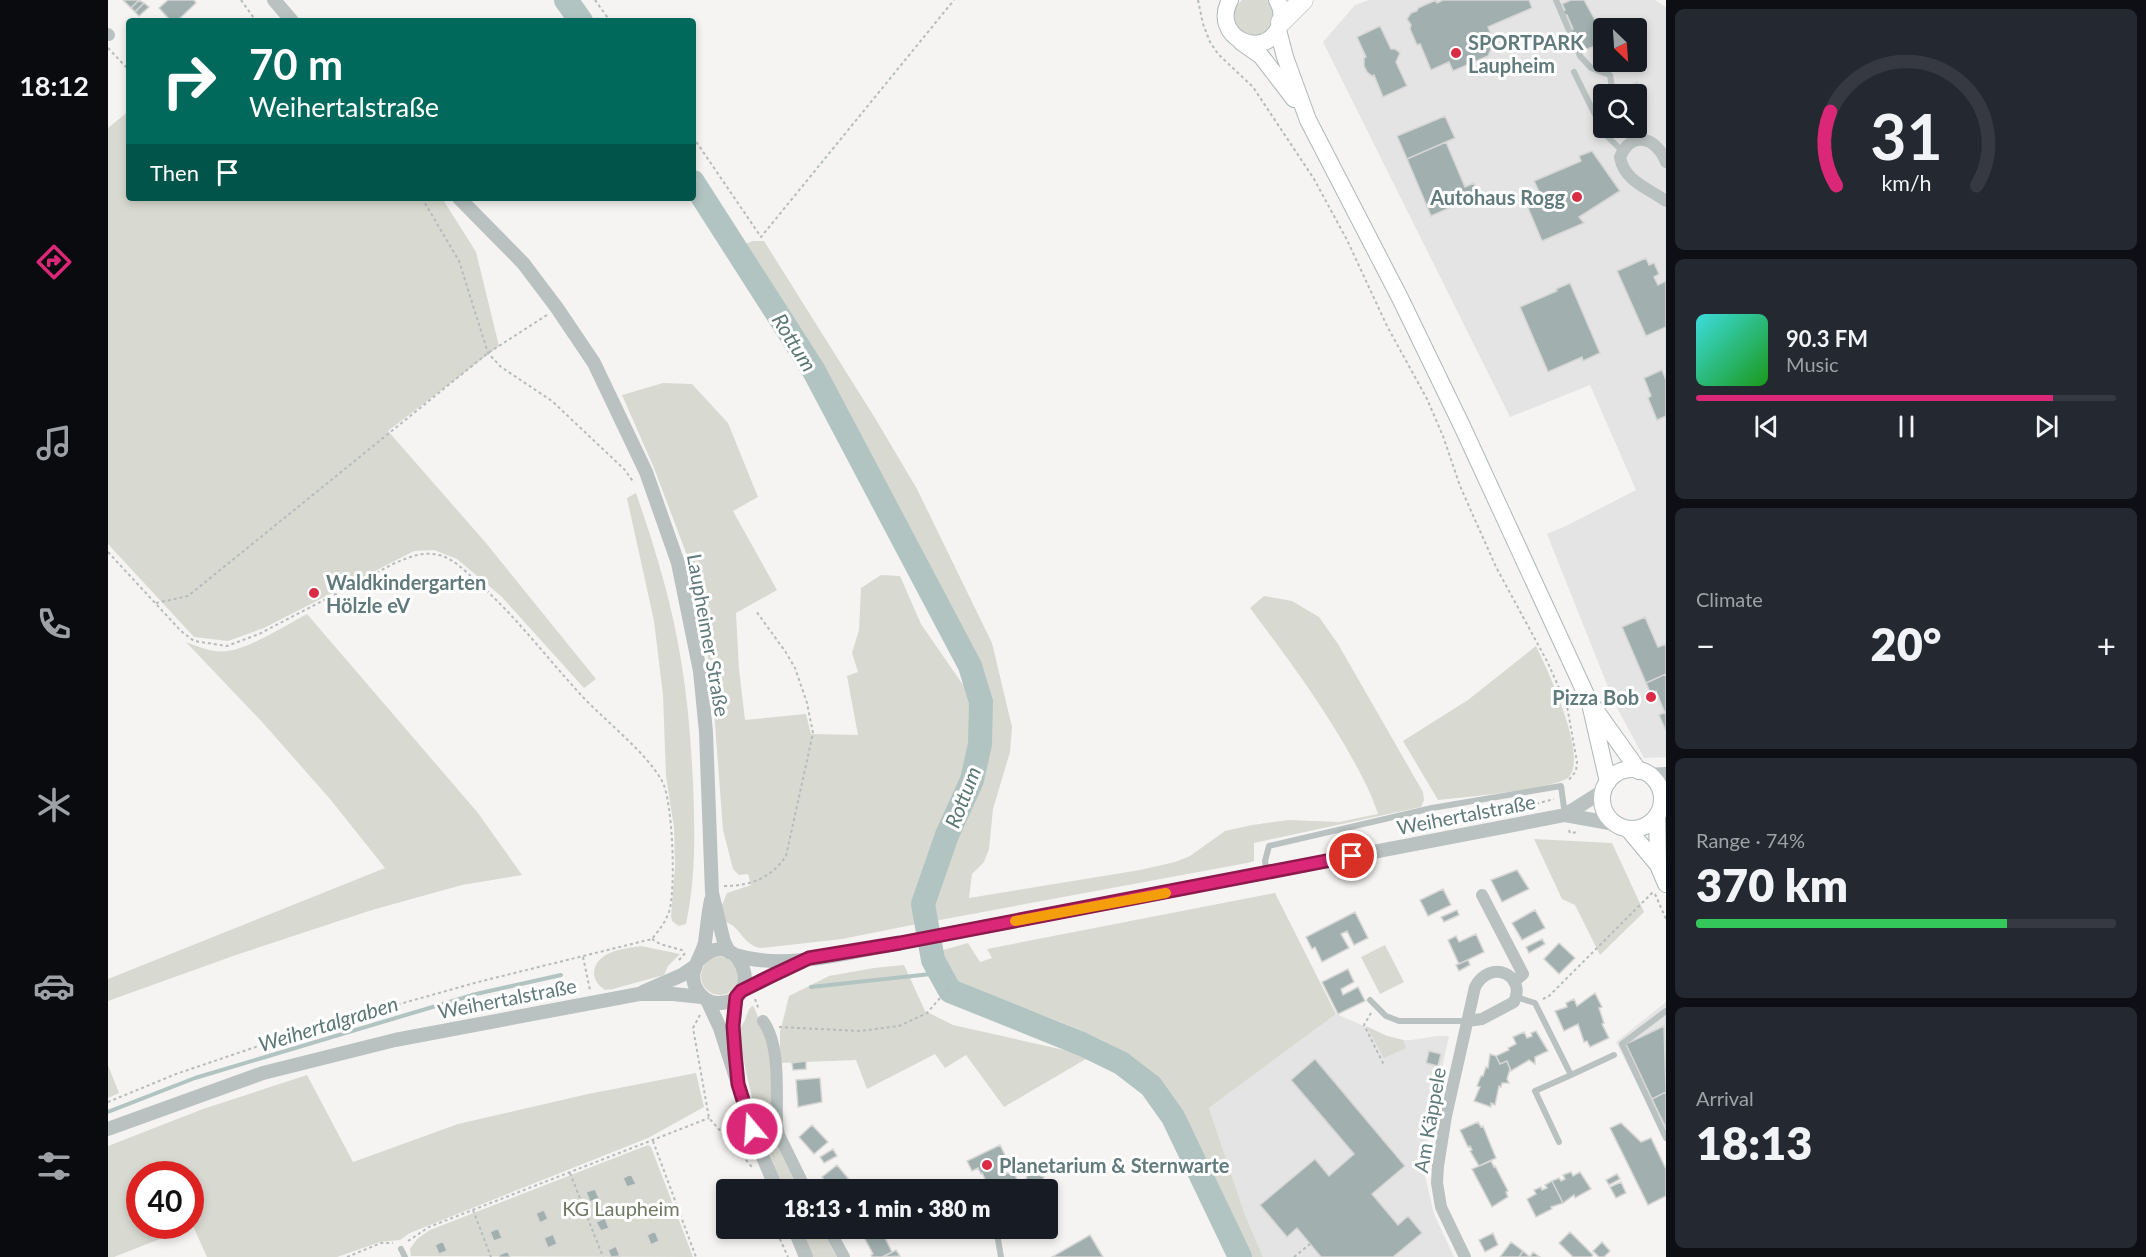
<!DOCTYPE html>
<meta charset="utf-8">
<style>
body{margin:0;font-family:Lato,sans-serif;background:#242831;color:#f1f3f6;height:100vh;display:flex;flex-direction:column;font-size:22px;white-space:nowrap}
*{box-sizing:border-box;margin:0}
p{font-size:20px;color:#9ea1a6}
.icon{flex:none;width:33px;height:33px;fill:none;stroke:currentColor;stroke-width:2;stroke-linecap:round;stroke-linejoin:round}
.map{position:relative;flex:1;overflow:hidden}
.sheet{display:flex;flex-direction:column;gap:9px;padding:9px;background:#0d0f14;width:480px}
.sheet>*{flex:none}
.banner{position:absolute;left:18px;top:18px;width:570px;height:183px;border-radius:6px;box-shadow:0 3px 9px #0003;background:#00695c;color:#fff;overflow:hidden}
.needle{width:39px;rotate:155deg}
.controls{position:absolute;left:1485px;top:18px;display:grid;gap:12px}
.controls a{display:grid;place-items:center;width:54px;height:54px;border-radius:6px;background:#171b24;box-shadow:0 3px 9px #0003;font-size:30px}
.speed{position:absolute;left:18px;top:1161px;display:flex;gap:12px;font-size:30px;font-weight:700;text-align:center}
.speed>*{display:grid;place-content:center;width:78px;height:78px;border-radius:50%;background:#171b24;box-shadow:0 3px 9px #0003;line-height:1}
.speed .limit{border:9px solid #d22;background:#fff;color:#111}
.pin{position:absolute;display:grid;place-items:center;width:51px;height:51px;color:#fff;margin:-26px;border:3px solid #fff;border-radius:50%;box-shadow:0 2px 6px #0007}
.me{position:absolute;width:66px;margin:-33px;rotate:342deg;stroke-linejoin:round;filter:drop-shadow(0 0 4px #0008)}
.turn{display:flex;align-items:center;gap:21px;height:126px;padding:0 24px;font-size:27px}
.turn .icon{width:78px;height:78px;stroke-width:2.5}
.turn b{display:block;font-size:42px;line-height:51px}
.then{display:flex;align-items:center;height:57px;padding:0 24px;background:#0003;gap:12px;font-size:22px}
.big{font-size:45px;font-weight:800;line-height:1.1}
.sheet .widget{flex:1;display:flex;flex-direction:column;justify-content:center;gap:9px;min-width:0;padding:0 21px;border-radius:9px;background:#242831}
.sheet .dial{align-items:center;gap:0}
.dial svg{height:156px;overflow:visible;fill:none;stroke:#363941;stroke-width:7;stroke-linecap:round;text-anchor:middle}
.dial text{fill:#f1f3f6;stroke:none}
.song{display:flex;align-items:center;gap:18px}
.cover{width:72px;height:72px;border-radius:9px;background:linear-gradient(135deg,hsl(180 70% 55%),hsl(120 70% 35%))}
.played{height:6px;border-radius:3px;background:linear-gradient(90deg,#db2777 85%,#363941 85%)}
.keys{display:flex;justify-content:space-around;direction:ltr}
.heat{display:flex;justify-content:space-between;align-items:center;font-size:33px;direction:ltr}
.charge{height:9px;border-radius:4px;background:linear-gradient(90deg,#34c759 74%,#363941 0)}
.trip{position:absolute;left:608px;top:1179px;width:342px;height:60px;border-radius:6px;background:#171b24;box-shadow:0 3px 9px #0003;font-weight:800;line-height:60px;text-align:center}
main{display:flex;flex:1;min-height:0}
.dock{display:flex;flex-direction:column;width:108px;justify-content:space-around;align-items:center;background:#090b0e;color:#9ea1a6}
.dock .icon{width:42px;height:42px}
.dock .selected{color:#db2777}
.dock b{font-size:27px;color:#f1f3f6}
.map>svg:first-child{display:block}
.built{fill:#e3e4e3;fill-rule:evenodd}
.green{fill:#d8dad1;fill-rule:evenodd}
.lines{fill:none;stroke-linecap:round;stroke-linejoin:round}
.stream{stroke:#b2c4c2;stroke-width:4}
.river{stroke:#b2c4c2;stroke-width:24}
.building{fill:#a1afaf;stroke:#d6d6d4;stroke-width:1.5}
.secondary-casing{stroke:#aeb7b8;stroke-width:18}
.trunk-casing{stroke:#afb6b6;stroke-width:21}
.path{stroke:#b6bbbb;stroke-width:2;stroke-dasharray:3 3;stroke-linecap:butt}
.service{stroke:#b9c1c1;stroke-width:6}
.minor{stroke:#b9c1c1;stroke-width:12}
.tertiary{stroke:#b9c1c1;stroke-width:14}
.secondary{stroke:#fff;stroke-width:16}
.trunk{stroke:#fff;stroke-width:20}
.route-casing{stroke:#8e194d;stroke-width:15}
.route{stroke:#db2777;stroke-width:10}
.slow{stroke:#f59e0b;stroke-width:10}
.poi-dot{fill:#da2c44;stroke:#fff;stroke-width:2}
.labels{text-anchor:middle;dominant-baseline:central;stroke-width:6;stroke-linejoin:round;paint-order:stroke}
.poi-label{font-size:20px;font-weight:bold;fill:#617a7b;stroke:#fff;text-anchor:start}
.street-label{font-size:20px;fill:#617a7b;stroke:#fff}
.park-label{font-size:20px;fill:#707964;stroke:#fff}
.water-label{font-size:21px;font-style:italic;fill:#5c7875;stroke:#fff}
</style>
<main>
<nav class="dock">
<b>18:12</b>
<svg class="icon selected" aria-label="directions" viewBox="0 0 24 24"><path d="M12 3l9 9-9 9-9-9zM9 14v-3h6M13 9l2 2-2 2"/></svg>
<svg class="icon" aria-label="music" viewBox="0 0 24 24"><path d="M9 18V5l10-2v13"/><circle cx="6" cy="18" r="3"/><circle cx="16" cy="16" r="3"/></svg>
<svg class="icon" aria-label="phone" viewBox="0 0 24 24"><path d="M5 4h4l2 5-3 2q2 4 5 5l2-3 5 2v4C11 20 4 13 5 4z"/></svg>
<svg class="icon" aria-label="climate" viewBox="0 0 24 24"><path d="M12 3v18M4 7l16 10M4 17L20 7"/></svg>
<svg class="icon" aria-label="car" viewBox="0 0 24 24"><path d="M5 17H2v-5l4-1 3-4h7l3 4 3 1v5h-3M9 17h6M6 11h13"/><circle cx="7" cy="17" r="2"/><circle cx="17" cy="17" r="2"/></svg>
<svg class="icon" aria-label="filters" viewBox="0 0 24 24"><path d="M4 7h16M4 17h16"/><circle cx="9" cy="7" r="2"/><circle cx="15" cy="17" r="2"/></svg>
</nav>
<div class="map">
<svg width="1558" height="1257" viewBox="0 0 1558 1257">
<rect width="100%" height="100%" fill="#f5f4f2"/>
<path class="built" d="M1261,0H1547L1558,7V757L1536,758L1506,702L1439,534L1458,526L1528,490L1482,385L1402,417L1215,42L1247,5ZM1496,28H1528V62H1496ZM1496,94H1528V128H1496Z
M1558,1002V1141L1508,1042Z
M1228,1014L1279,1036L1295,1040H1304L1329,1036H1341L1322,1122L1316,1172L1326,1214L1346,1257H1155L1137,1215L1101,1108Z"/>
<path class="green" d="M1134,0H1159C1187,27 1134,54 1127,22C1125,12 1127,6 1134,0Z
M21,111V198H334L368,252L391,346L280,431L378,543L488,679L476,688L394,597L349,559L326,550L306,551L156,628L120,641L86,637L0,544V128Z
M645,241H656L767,418L809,489L884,643L904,727L902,752L885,809L881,849L876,862L864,874L861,898L1032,870L1067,862L1082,856L1117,831L1144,825L1181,820L1231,822L1270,814C1262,789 1249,767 1236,744C1208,696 1175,652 1142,608L1156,596L1184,601L1211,617L1230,644L1315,792L1316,800L1313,807L1146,843V861L1139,863L821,922L825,902L842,858L849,831L866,788L880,737L879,707L874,683L840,602L680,316L634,245Z
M555,383L584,384L620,423L650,497L625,511L669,590L628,613L631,669L637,720L698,714L703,734L750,735L739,676L750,672L744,653L751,630L753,588L773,575L792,576L813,624L862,695L866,720L861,767L814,879L807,908L809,924L734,939L653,948C635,946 632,925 617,922L614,905L619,893L643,885L640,874L631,875L625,869L615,830L605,698L597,636L586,574L546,468L514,395Z
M528,493C547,548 564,603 573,660C580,701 583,742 585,783C587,831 588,877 578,924L571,926L564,921L563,916L567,866L566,828L558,776L555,695L546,621L519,498Z
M199,614L370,813L414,875L354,885L264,910L128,955L0,1001V979L277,868L222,799L155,723L78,642C91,647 104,653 119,651C141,649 178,625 199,614Z
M1428,646C1439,669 1480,755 1461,777C1449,789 1351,798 1330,800L1295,741L1360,700Z
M1426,839L1504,843L1536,912L1492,955L1467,905L1454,899Z
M1167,893L1228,1014L1101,1108L1137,1215L1155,1257H1141C1112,1212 1095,1160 1069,1114C1063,1102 1057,1089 1048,1078C1015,1037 903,1005 851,986L844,977L832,951L860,943L872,962L884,958L879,949Z
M1277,945L1296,982L1272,994L1253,957Z
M533,946L572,954L560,966L556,975L505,989L497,990C491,986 487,981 486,974C486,952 516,948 533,946Z
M593 976a19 19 0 1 1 38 0a19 19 0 1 1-38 0Z
M796,965L817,1011L845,1025L983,1056L896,1107L858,1055L837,1068L827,1054L759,1089L748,1060L672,1063V1032L681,996L721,976L766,968Z
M644,1006L646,1007L662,1047L664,1116L693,1189H675C655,1136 637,1085 631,1028C639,1022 637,1013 644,1006Z
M1258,1026L1279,1036L1295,1040L1298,1048L1276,1058Z
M0,1065L11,1093L0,1098Z
M588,1073L596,1107L540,1138L322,1225L302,1233L292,1240L272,1242L229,1257H99L85,1226L6,1257H0V1146L95,1109L199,1075L245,1162L350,1124L480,1094ZM32,1174H82V1226H32Z
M540,1145L543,1147L585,1257L303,1256L302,1249L309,1239L322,1230Z
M692,1229H713L729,1257H705Z"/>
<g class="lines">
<path class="stream" d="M703,987L832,973
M0,1112L87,1078L368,994L453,975"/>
<path class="river" d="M458,0L473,21
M585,182L706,371L862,666L873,702L872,744L864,780L839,835L815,904L825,960L842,991L974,1044L1013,1063L1043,1086L1065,1117L1132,1257"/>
</g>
<path class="building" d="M15,0H31L23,8Z
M31,0L36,3L27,12L23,8Z
M60,0H86L88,3L69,21H63L51,8Z
M1328,0L1329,3L1335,0H1421L1424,8L1380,27L1386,42L1380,56L1345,71L1341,62L1323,70L1312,44L1309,45L1302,29L1303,25L1299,19L1303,13L1309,11L1310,8Z
M1463,0H1476L1496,36V42L1475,51L1463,30L1465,29L1459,15H1457L1455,11L1457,10L1454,4Z
M36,3L41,7L31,16L27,12Z
M1272,26L1283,49H1287L1292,53L1288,62L1299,86L1275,97L1266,75L1264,76L1259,72L1256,66V58L1258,57L1249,37Z
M1529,82L1537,101L1528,105V94H1521L1518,88Z
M1337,116L1347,138L1299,159L1289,136Z
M1338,142L1357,187L1366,183L1371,195L1323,216L1299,159Z
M1484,151L1512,191L1471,217L1476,223L1434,241L1420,208L1436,202L1426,181L1473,161L1471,156Z
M1538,258L1541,265L1546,263L1551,274L1546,277L1550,285L1558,281V327L1538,336L1509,271Z
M1462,283L1492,353L1475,361L1474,357L1440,372L1412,307L1449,291L1448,289Z
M1554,370L1558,380V416L1549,420L1540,398L1543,396L1536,378Z
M1537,617L1550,647L1558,644V674L1538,683L1514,627Z
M1558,674V712L1557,713L1548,691L1543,694L1538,683Z
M1558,712V731L1551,715Z
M1409,870L1421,889L1394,902L1383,880Z
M1335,889L1343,905L1320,916L1312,900Z
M1349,910L1351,915L1336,922L1333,917Z
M1427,910L1437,928L1414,940L1404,923Z
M1247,912L1260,938L1246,945L1239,931L1233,934L1241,948L1214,962L1207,947L1204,949L1198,937Z
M1368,934L1376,952L1351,964L1340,940L1348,936L1351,942Z
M1434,939L1437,944L1421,953L1418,947Z
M1451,943L1467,958L1451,974L1436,959Z
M1360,960L1362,965L1351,971L1348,965Z
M1240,969L1246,982L1233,989L1235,995L1250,987L1257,1001L1230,1014L1214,982Z
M1487,993L1494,1007L1491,1008L1496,1023L1494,1024L1501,1038L1482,1047L1479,1041L1476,1042L1470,1024L1456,1031L1447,1011L1459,1007L1458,1003L1466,999L1469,1006Z
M1556,1026L1558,1092L1544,1099L1518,1044Z
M1428,1031L1440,1051L1427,1057V1064L1421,1060L1403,1071L1399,1061L1392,1064L1388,1056L1401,1050L1400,1048L1408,1044L1405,1037L1416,1032L1419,1038L1424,1036L1423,1033Z
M1321,1051L1333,1054L1330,1066L1318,1063Z
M1382,1054L1388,1056L1392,1064L1399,1061L1402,1069L1399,1079L1401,1083H1394L1393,1087L1391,1086L1387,1105L1383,1103V1107L1366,1101L1372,1087L1369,1086L1373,1076H1375L1378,1067L1380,1068Z
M1207,1059L1297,1166L1264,1194L1290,1225L1300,1216L1314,1233L1285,1257H1213L1189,1228L1179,1237L1152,1205L1207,1159L1221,1176L1246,1154L1183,1080Z
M698,1061V1069L685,1070L684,1063Z
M712,1078L714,1102L690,1107L688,1080Z
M1558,1092V1128L1544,1099Z
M1370,1122L1373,1127L1375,1126L1388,1158L1371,1166L1362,1151L1364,1150L1362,1146L1360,1147L1352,1130Z
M1513,1123L1533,1142L1543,1138L1558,1169V1196L1540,1205L1502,1128Z
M704,1125L720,1142L706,1154L691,1137Z
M892,1145L900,1161L896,1172L907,1175L911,1184L917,1181L921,1171L936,1177L934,1183L930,1185L932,1190H890L888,1186L879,1183L874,1173L873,1174L870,1168L864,1171L859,1161Z
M725,1149L729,1156L716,1163L712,1157Z
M1383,1161L1386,1167L1387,1166L1400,1191L1398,1192L1400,1197L1384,1207L1364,1169Z
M729,1165L744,1183L735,1190H725L714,1177Z
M1463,1172L1465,1176L1472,1172L1483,1189L1467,1198L1466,1195L1455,1203L1444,1181L1451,1178L1453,1181L1457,1179L1455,1175Z
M523,1174L528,1184L519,1187L515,1178Z
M1509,1174L1512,1179L1501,1185L1498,1180Z
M1444,1181L1455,1203L1443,1207L1444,1209L1428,1217L1419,1199L1428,1194L1426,1190L1433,1187L1434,1190L1439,1188L1437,1185Z
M1513,1182L1518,1193L1508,1198L1502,1187Z
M487,1189L491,1198L482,1202L478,1192Z
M535,1202L539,1212L531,1215L527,1205Z
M436,1210L440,1219L432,1223L428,1213Z
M497,1218L501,1228L493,1231L488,1222Z
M390,1228L394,1238L386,1241L382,1232Z
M749,1229L761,1228V1229L750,1235L747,1230Z
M773,1230L784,1252L774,1257H764L763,1255L765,1254L757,1239Z
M547,1231L551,1241L543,1245L539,1235Z
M1462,1232L1485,1255L1483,1257H1465L1451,1243Z
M1385,1233L1390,1245L1377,1252L1371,1240Z
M445,1234L449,1244L440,1248L436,1238Z
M982,1235L995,1257H944Z
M335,1241L339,1251L331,1254L327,1245Z
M1403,1242L1415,1251L1411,1257H1392Z
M1494,1242L1502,1251L1496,1257H1491L1485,1251Z
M508,1246L512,1256L503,1257L500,1250Z
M788,1250L792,1256L777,1257V1256Z
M400,1251L402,1257H392L391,1255Z
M1415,1251L1422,1257L1425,1252L1432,1257H1411Z"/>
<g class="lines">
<g class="secondary-casing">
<path id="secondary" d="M1122,0C1102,37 1156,62 1171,27C1175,18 1174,8 1169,0
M1170,30L1177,57L1200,120L1292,298L1354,426L1481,701L1531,771
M1133,42L1153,56L1186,99
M1483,708L1500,782
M1494 799a30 30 0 1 1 60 0a30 30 0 1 1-60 0Z
M1549,815L1550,865
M1520,829L1550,865L1558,884"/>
</g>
<g class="trunk-casing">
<path id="trunk" d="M1173,22L1195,0"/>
</g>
<path class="path" d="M133,0L148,21
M487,0L502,21
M1090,0L1095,24L1102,42L1110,54L1145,87L1206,179L1239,240L1279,326L1319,399L1335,436L1352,486L1388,567L1440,663L1459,706L1469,762L1468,771L1460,781
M0,48L21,70
M585,137L653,237L846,0
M314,198L351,261L380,353L393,367L444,401L517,470L526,483
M0,552L73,631L86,641L119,646L151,634L287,563C302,557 314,551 331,555C346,559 357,571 368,581C407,615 438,657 473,695C496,720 538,752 554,781C565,800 568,891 561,912C557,923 551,930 544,939L370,982L192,1032L68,1074L0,1102
M48,603L80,596L380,353L439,315
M1405,810L1446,799
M1461,830L1462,833L1471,832
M616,886C643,886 663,878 678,856L705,733L699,703L687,668L677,651L648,611
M1547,894L1558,919
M544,939L552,944L577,951
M475,957L482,990
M571,960L579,951
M647,999L651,1010
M1435,999L1441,996L1545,892
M1263,1013L1256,1025L1276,1065
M592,1015L585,1028L601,1118L644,1167
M671,1027L752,1031L791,1026L819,1013L841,988
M545,1141L588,1257
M462,1173L495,1257
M365,1210L383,1257
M667,1228L680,1257
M300,1241L321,1227L601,1118
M239,1257L273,1243H285
M1186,1257L1202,1244"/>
<path class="service" d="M1448,0L1472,56L1483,68L1502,75L1505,94
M1466,72L1496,133L1514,151
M1519,128L1529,140
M1159,873L1157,861L1161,846L1324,808L1453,786L1457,815
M1408,997L1427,1003L1463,1075L1506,1055
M1262,1000L1278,1016L1291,1021H1359
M1558,1011L1514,1044L1558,1138
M1451,1142L1427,1091L1463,1075
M888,1228L893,1257
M293,1249L297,1257"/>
<path class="minor" d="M0,34L1,35
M1558,162C1549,138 1524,129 1512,157C1516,181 1540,188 1558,201
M1539,774L1558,773
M1553,807L1558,803
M1374,895L1415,974L1406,982
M655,1021C673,1045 668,1094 669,1125L671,1135L698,1190
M720,1228L736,1257
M1357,1257L1333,1207L1329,1183L1330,1166L1338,1116L1367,987C1382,958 1419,975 1406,1002L1374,1019L1359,1021"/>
<path class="tertiary" d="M166,0L184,21
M351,198L415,263L449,308L486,363L538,472L570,563L592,671L598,732L604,893L616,942L621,952
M1457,815L1495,791
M627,955C679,971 740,952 792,943L1457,815L1507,824
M591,960C631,921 660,1002 611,1003C602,1003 593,998 589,990C578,972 594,958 597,942C599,928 600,914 603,900
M633,991L694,962
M535,992L574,975L587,966
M599,1000L612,1028L649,1143L669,1190
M627,1059L625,1026L628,997
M0,1129L155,1073L287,1040L531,994H565L594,997
M686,1228L698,1257"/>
<use href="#secondary" class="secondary"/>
<use href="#trunk" class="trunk"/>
</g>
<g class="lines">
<g class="route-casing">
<path id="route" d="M644,1129L630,1084L627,1053L625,1026L628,997L633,991L663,976L701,958L792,943L1244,856"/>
</g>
<use href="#route" class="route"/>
<path class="slow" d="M907,921L1058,893"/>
</g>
<g class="poi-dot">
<circle cx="1348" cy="53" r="6"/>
<circle cx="1469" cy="197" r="6"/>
<circle cx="206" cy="593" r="6"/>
<circle cx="1543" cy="697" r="6"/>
<circle cx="879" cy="1165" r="6"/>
</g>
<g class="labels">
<g class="poi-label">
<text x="1360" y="42">SPORTPARK<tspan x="1360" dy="23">Laupheim</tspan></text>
<text x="1457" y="197" text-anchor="end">Autohaus Rogg</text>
<text x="218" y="582">Waldkindergarten<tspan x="218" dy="23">Hölzle eV</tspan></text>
<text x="1531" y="697" text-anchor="end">Pizza Bob</text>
<text x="891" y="1165">Planetarium &amp; Sternwarte</text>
</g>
<g class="street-label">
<text transform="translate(601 635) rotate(80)">Laupheimer Straße</text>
<text transform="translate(1358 814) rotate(-11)">Weihertalstraße</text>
<text transform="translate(399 998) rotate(-11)">Weihertalstraße</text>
<text transform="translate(1321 1120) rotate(-80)">Am Käppele</text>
</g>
<g class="park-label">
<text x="513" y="1208">KG Laupheim</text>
</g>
<g class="water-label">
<text transform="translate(687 342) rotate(58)">Rottum</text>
<text transform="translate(854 797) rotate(-69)">Rottum</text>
<text transform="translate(220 1023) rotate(-17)">Weihertalgraben</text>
</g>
</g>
</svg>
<div class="controls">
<a><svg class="needle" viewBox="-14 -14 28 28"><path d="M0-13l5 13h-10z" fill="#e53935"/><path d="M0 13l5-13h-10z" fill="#9ea1a6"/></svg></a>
<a><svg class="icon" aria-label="search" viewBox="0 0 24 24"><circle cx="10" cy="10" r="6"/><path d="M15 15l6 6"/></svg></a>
</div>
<div class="speed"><div class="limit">40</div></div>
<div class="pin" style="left:1244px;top:856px;background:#d93025"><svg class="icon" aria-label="arrive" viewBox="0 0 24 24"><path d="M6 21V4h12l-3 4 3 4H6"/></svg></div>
<svg class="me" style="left:644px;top:1129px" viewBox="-20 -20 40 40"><circle r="17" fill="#db2777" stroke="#fff" stroke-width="3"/><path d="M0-11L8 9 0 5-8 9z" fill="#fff"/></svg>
<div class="trip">18:13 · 1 min · 380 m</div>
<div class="banner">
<div class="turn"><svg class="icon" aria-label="right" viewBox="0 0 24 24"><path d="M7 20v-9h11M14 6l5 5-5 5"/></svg><div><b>70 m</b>Weihertalstraße</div></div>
<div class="then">Then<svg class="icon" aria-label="arrive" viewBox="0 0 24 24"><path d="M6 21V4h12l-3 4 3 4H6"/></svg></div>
</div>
</div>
<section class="sheet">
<div class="widget dial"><svg viewBox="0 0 100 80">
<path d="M14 69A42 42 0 1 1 86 69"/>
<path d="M14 69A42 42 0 0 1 11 31" stroke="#db2777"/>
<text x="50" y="56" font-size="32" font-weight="700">31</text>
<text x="50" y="72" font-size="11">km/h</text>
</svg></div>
<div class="widget">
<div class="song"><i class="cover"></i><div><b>90.3 FM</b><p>Music</p></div></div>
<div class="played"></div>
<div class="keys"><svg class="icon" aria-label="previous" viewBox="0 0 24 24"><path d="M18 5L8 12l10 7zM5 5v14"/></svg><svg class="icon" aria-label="pause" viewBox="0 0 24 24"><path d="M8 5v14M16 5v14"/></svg><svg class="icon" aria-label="next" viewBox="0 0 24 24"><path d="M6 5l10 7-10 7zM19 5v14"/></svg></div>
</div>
<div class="widget"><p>Climate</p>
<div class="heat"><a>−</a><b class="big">20°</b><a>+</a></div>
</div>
<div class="widget"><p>Range · 74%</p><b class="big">370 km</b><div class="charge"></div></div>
<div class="widget"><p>Arrival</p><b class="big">18:13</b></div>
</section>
</main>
